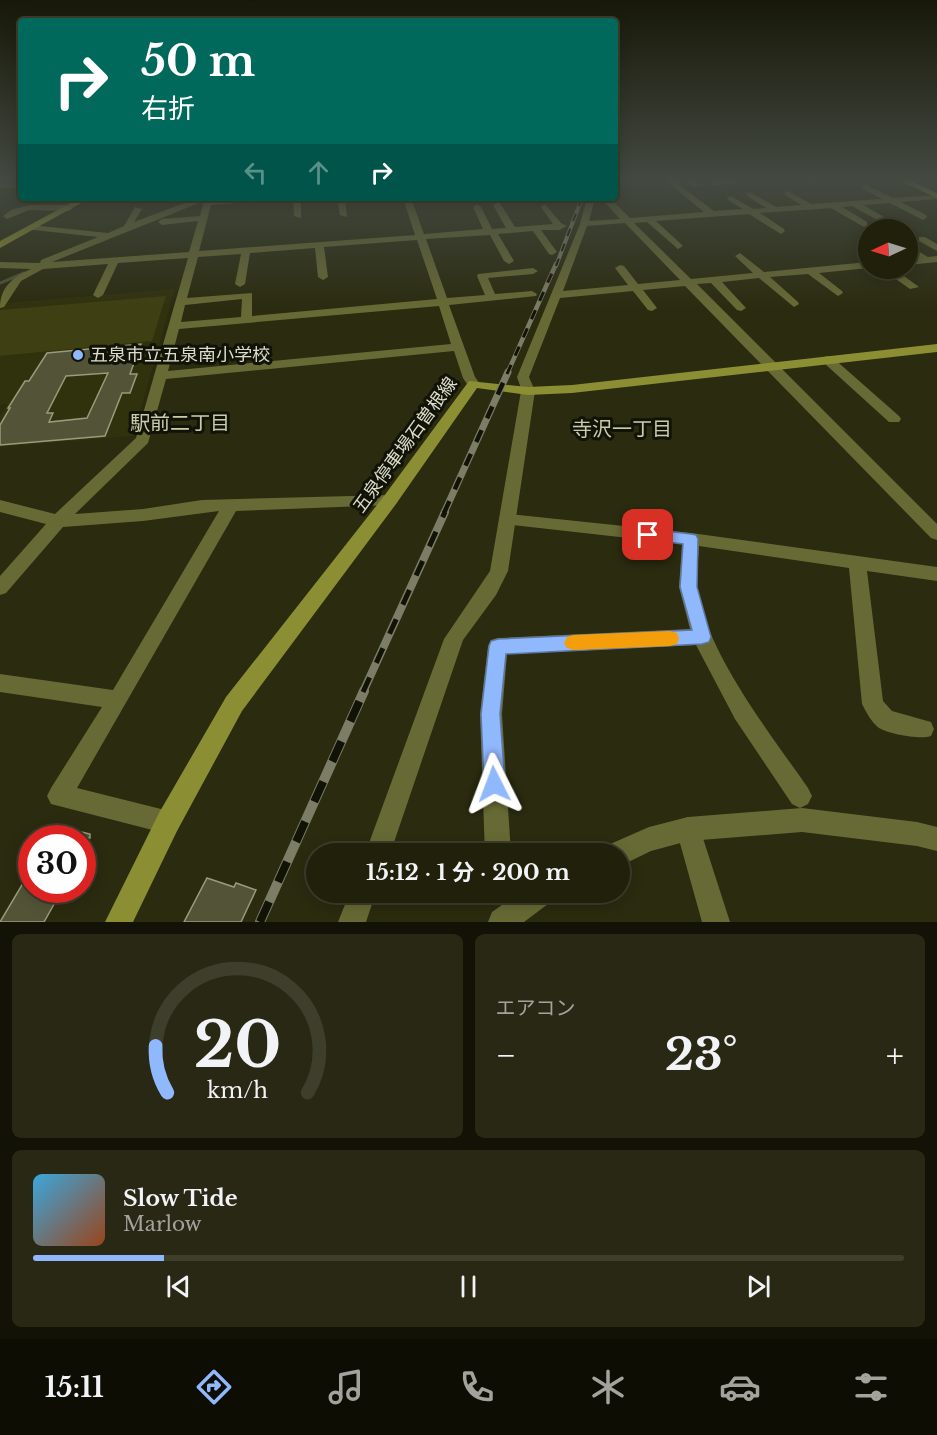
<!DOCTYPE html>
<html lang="ja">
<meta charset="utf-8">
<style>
body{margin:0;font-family:"Libre Baskerville","Noto Sans JP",serif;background:#282814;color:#f1f3f6;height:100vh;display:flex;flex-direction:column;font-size:22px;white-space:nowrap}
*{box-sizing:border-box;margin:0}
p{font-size:20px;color:#a2a39d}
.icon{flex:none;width:33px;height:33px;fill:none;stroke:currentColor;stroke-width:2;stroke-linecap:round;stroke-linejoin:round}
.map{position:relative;height:922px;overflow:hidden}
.sheet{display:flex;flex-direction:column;gap:12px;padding:12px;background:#121206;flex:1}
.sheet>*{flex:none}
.banner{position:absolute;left:18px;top:18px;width:600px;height:183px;border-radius:6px;box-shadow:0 3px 15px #0003,0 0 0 2px #3d3e2c;background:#00695c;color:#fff;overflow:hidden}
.needle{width:39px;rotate:266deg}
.buttons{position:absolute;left:858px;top:219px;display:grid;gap:12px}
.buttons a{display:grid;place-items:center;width:60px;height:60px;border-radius:50%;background:#20200b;box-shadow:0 3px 15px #0003,0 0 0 2px #3d3e2c;font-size:30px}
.speed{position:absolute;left:18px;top:825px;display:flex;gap:12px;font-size:30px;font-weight:700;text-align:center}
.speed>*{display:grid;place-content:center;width:78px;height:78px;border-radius:50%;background:#20200b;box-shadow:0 3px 15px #0003,0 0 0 2px #3d3e2c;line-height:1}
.speed .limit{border:9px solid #d22;background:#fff;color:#111}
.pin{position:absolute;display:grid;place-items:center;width:51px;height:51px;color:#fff;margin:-26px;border-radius:12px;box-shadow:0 3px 9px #0006}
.me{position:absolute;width:66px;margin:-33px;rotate:357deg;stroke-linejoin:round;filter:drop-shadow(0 0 4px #0008)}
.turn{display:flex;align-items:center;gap:21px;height:126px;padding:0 24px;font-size:27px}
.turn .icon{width:78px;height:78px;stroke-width:2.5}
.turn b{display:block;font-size:42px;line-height:51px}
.lanes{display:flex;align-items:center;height:57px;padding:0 24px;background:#0003;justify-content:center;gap:30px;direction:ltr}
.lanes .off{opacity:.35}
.big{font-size:45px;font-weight:700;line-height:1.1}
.sheet .card{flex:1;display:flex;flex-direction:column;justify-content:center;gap:9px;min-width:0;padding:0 21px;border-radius:9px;background:#282814}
.sheet .dial{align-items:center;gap:0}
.dial svg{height:156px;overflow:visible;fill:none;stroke:#3d3e2c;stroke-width:7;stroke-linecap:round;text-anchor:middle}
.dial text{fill:#f1f3f6;stroke:none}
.song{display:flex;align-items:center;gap:18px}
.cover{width:72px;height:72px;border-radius:9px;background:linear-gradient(135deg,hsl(200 70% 55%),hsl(20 70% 35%))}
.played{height:6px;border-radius:3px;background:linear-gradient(90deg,#90b8fd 15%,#3d3e2c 15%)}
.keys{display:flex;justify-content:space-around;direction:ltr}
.heat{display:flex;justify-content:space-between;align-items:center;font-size:33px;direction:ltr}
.sheet .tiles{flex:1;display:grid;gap:12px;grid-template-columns:1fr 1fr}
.card:last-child{grid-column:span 2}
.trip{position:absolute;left:306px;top:843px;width:324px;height:60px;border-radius:30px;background:#20200b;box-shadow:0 3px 15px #0003,0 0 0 2px #3d3e2c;font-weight:700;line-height:60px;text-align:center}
.tabs{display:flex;height:96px;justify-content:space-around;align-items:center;background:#0d0d04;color:#a2a39d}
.tabs .icon{width:42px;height:42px}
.tabs .active{color:#90b8fd}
.tabs b{font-size:27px;color:#f1f3f6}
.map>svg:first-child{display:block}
.built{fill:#30310d}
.green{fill:#3e3f12}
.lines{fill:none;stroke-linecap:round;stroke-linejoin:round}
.stream{stroke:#4f503d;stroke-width:3}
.building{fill:#535437;stroke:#999b7b;stroke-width:1.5;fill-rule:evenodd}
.minor{fill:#686a35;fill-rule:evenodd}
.tertiary{fill:#686a35;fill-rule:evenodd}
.secondary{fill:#8c8e33;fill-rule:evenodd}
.primary{fill:#a7aa2c;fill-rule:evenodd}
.rail-far4-casing{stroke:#7c7d66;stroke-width:4}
.rail-far3-casing{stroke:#7c7d66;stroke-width:4.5}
.rail-far2-casing{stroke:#7c7d66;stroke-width:7}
.rail-far1-casing{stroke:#7c7d66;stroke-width:8}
.rail-casing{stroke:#7c7d66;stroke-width:10}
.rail-far4{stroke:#121307;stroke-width:2;stroke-dasharray:8;stroke-linecap:butt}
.rail-far3{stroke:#121307;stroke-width:3;stroke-dasharray:10;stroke-linecap:butt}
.rail-far2{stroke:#121307;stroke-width:4.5;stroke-dasharray:13;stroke-linecap:butt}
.rail-far1{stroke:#121307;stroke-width:5;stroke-dasharray:16;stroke-linecap:butt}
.rail{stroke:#121307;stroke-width:8;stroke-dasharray:22;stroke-linecap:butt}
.route{fill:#90b8fd;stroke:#5e78a4;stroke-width:1.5}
.slow{fill:#f59e0b}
.poi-dot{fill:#90b8fd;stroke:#121307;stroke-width:2}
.labels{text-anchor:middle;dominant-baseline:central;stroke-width:6;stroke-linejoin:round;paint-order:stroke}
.poi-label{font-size:18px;fill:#dcddcc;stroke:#121307;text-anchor:start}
.street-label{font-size:18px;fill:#dcddcc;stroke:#121307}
.neighbourhood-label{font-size:20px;fill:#c9ccab;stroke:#121307}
</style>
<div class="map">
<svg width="937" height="922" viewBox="0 0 937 922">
<rect width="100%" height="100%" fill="#2a2b0f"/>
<path class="built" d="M175,289L133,436L0,447V415L7,404L0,405V307L5,303Z"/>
<path class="green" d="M166,296L152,341L0,356V310Z"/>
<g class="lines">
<path class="stream" d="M0,283L24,273"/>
</g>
<path class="building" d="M141,344L130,374H137L130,393H122L105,436L0,445V425L10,408H8L25,381H29L47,353ZM108,373L87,418L49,422L53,413H47L66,376Z
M57,826L90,834V838H49Z
M32,868V890H62L44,922H0Z
M207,878L234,887L236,883L256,890L241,922H184Z"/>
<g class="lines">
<path class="minor" d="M666,181H674L714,211L743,209L728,200L727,198L731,196L753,209L766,208L747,196L746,194L750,192L776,207L801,205L785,195V191H788L811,204L882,199L863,189L862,187L866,185L893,198L937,195V199L901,202L926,215L927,217L923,220L890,203L863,205L884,217V221L881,222L852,206L842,207L867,222V226L864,227L831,208L760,213L784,229L785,231L781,234L749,214L656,221L681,244L683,246L678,249L647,222L634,223L691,279L753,273L735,256L740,253L764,272L868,262V268L819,273L842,291L843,293L838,296L808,274L770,277L798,302L799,304L794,307L759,278L722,282L746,308L741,311L737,310L711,283L697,284L937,524V540L931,538L685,286L643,290L657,308L652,311L648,310L633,291L560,298L529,377L535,391L528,395L523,394L517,377L580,224L587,198H595L589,221L620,219L601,198H610L630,218L704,212ZM625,223L680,280L638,284L624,266L620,265L615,268L628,285L563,291L587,226Z
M687,181H696L701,185L694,187Z
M715,181H736L737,182L733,184L712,185L711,183Z
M808,181H818L819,182L815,184Z
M21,183V187L0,188V184Z
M198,198H283L279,200L211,205L199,251L415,235L403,198H411L424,234L483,229L473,207L477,204L481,207L492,229L506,228L493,205L497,203H500L515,227L553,224L541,207L545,204L561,223L567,226L559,230H541L557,252L552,255L549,254L533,231L498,234L514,261L509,264L504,261L490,235L426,239L447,298L485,295L477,276L478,274L533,268L538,271L533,274L488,278L495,294L532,291L537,294L536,296L449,305L475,377L480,384L479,387H469L463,378L454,351L166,379L148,443L75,514L143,509L202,500L390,495L396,496L398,500L396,504L390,505L236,511L77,788L177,813L180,822L177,831L168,834L51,804L47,796L51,788L102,707L0,692V674L113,690L219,511L143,521L63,527L6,593L0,595V576L46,524L0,512V500L55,514L136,438L188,258L118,263L103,295L98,298L93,295L108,264L43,269L21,281L4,307L0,308C0,287 13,277 31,269L0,268V262L40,263L41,260L98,237L34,230L31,229V225L108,233L124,226L135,207L142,209L134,222ZM204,201L200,216L162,219L158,222L162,225L198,221L189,252L52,262ZM417,240L437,299L252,316V293L187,298L198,257L241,254L235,284L240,287L245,284L250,253L315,248L318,277L323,280L328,277L324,247ZM242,299L241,317L181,322L185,305ZM439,306L451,344L168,371L179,329Z
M293,198H301V218L294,216Z
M337,198H345L347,217L340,215Z
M29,205H69L73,208L69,211L29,210L7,219L3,216L11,210Z
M919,237H925L937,244V251L919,241Z
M908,245L928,257L937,256V262L908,265V259L917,258L908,252Z
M880,268H893L919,287L910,289Z
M828,356L832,357L899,416L901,419L899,422H889L824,363L822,360L824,357Z
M509,514L691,533L937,567V581L867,571L883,701L892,711L931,722L934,729L931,736C921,740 889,734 879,728C872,723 866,712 862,704L849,568L699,546C699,559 695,575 697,588C707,654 770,733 808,788L812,796L808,804L800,808L792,804L735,719L696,645L507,654L502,714L511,854H485L480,714L488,646L491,640L498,638L690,629L679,587L682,544L503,524L501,520L503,516Z
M688,817L697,820L700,829L730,922H702L676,829L679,820Z"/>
<path class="tertiary" d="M528,387L535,391L508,571L496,595L463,640L390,854H365L444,639L490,571L521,391Z
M802,808L917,822L937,827V851L917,846L802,832L688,841L651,851L620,866V854H605L608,845L649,827L688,817Z
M350,892H376L366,922H338Z
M520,892H556L552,901L524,922H488L492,912Z"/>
<path class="secondary" d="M80,198H90L0,248V241Z
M937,344V352L572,393L528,395L477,388L396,504L242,711L177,831L133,922H105L159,813L226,697L384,496L469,381L528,387L572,385Z"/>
<path class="primary" d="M901,181H911L937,193V198Z"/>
<g class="rail-far4-casing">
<path id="rail-far4" d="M556,266L582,198"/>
</g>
<g class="rail-far3-casing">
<path id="rail-far3" d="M507,374L556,264"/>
</g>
<g class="rail-far2-casing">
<path id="rail-far2" d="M444,513L508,372"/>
</g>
<g class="rail-far1-casing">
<path id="rail-far1" d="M363,692L445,512"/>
</g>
<g class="rail-casing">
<path id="rail" d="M260,922L364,691"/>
</g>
<use href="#rail-far4" class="rail-far4"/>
<use href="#rail-far3" class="rail-far3"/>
<use href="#rail-far2" class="rail-far2"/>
<use href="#rail-far1" class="rail-far1"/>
<use href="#rail" class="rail"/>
</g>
<linearGradient id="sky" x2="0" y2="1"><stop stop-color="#171808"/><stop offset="0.58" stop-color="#444a42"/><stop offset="1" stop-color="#444a42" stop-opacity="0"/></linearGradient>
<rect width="937" height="310" fill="url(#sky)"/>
<path class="route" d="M648,529L691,534L696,535L698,539L697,587L711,637L709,642L702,644L506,654L500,714L505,784L502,791L494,794L487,791L484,784L481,714L489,646L491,641L498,639L692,630L680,587L683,544L643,539L640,535L643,531Z"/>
<path class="slow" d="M670,631L677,633L679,638L677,644L670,646L573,650L567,648L564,643L567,637L573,635Z"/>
<circle class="poi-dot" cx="78" cy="355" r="6"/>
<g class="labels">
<g class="poi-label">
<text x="90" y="355">五泉市立五泉南小学校</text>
</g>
<g class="street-label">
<text transform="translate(405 445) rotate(-54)">五泉停車場石曽根線</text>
</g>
<g class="neighbourhood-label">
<text x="180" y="423">駅前二丁目</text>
<text x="622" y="429">寺沢一丁目</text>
</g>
</g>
</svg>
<div class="buttons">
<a><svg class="needle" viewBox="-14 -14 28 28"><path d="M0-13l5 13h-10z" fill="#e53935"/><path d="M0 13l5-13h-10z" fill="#a2a39d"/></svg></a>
</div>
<div class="speed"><div class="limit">30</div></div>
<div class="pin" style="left:648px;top:535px;background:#d93025"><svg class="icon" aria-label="arrive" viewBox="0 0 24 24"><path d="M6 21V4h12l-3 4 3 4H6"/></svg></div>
<svg class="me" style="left:494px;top:784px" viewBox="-20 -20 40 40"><path d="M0-17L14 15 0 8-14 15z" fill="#90b8fd" stroke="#fff" stroke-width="4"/></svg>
<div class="trip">15:12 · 1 分 · 200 m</div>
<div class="banner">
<div class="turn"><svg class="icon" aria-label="right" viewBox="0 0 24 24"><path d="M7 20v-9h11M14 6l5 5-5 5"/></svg><div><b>50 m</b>右折</div></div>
<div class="lanes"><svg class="icon off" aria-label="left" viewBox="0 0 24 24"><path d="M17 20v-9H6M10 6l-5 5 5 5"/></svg><svg class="icon off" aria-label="ahead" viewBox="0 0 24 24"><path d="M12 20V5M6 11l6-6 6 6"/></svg><svg class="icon" aria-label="right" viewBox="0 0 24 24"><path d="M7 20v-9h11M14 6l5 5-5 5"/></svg></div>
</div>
</div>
<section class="sheet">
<div class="tiles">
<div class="card dial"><svg viewBox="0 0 100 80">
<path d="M14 69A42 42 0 1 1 86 69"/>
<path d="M14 69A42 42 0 0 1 8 45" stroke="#90b8fd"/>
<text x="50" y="56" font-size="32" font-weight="700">20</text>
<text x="50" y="72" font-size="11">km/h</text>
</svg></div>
<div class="card"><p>エアコン</p>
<div class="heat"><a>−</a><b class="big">23°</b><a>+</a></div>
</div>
<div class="card">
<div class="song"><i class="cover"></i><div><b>Slow Tide</b><p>Marlow</p></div></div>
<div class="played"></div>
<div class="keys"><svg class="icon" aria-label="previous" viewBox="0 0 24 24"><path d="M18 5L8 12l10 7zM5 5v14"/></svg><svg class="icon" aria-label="pause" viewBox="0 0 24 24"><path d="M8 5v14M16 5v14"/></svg><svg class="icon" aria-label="next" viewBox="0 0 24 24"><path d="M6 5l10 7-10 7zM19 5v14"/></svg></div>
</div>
</div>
</section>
<nav class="tabs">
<b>15:11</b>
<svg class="icon active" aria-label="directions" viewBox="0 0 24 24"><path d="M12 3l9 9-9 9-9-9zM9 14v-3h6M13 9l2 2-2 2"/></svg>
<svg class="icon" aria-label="music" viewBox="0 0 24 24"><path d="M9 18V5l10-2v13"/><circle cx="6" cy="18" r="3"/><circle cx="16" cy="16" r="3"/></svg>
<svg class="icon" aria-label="phone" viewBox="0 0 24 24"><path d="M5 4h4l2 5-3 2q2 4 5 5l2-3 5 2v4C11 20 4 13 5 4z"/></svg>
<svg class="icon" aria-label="climate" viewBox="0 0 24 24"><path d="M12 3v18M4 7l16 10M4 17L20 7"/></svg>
<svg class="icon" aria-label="car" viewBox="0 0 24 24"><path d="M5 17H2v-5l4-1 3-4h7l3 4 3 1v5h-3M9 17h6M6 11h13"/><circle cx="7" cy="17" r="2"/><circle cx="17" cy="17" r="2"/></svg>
<svg class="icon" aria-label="filters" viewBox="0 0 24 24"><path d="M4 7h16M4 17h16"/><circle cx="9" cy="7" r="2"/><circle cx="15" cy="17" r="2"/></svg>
</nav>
